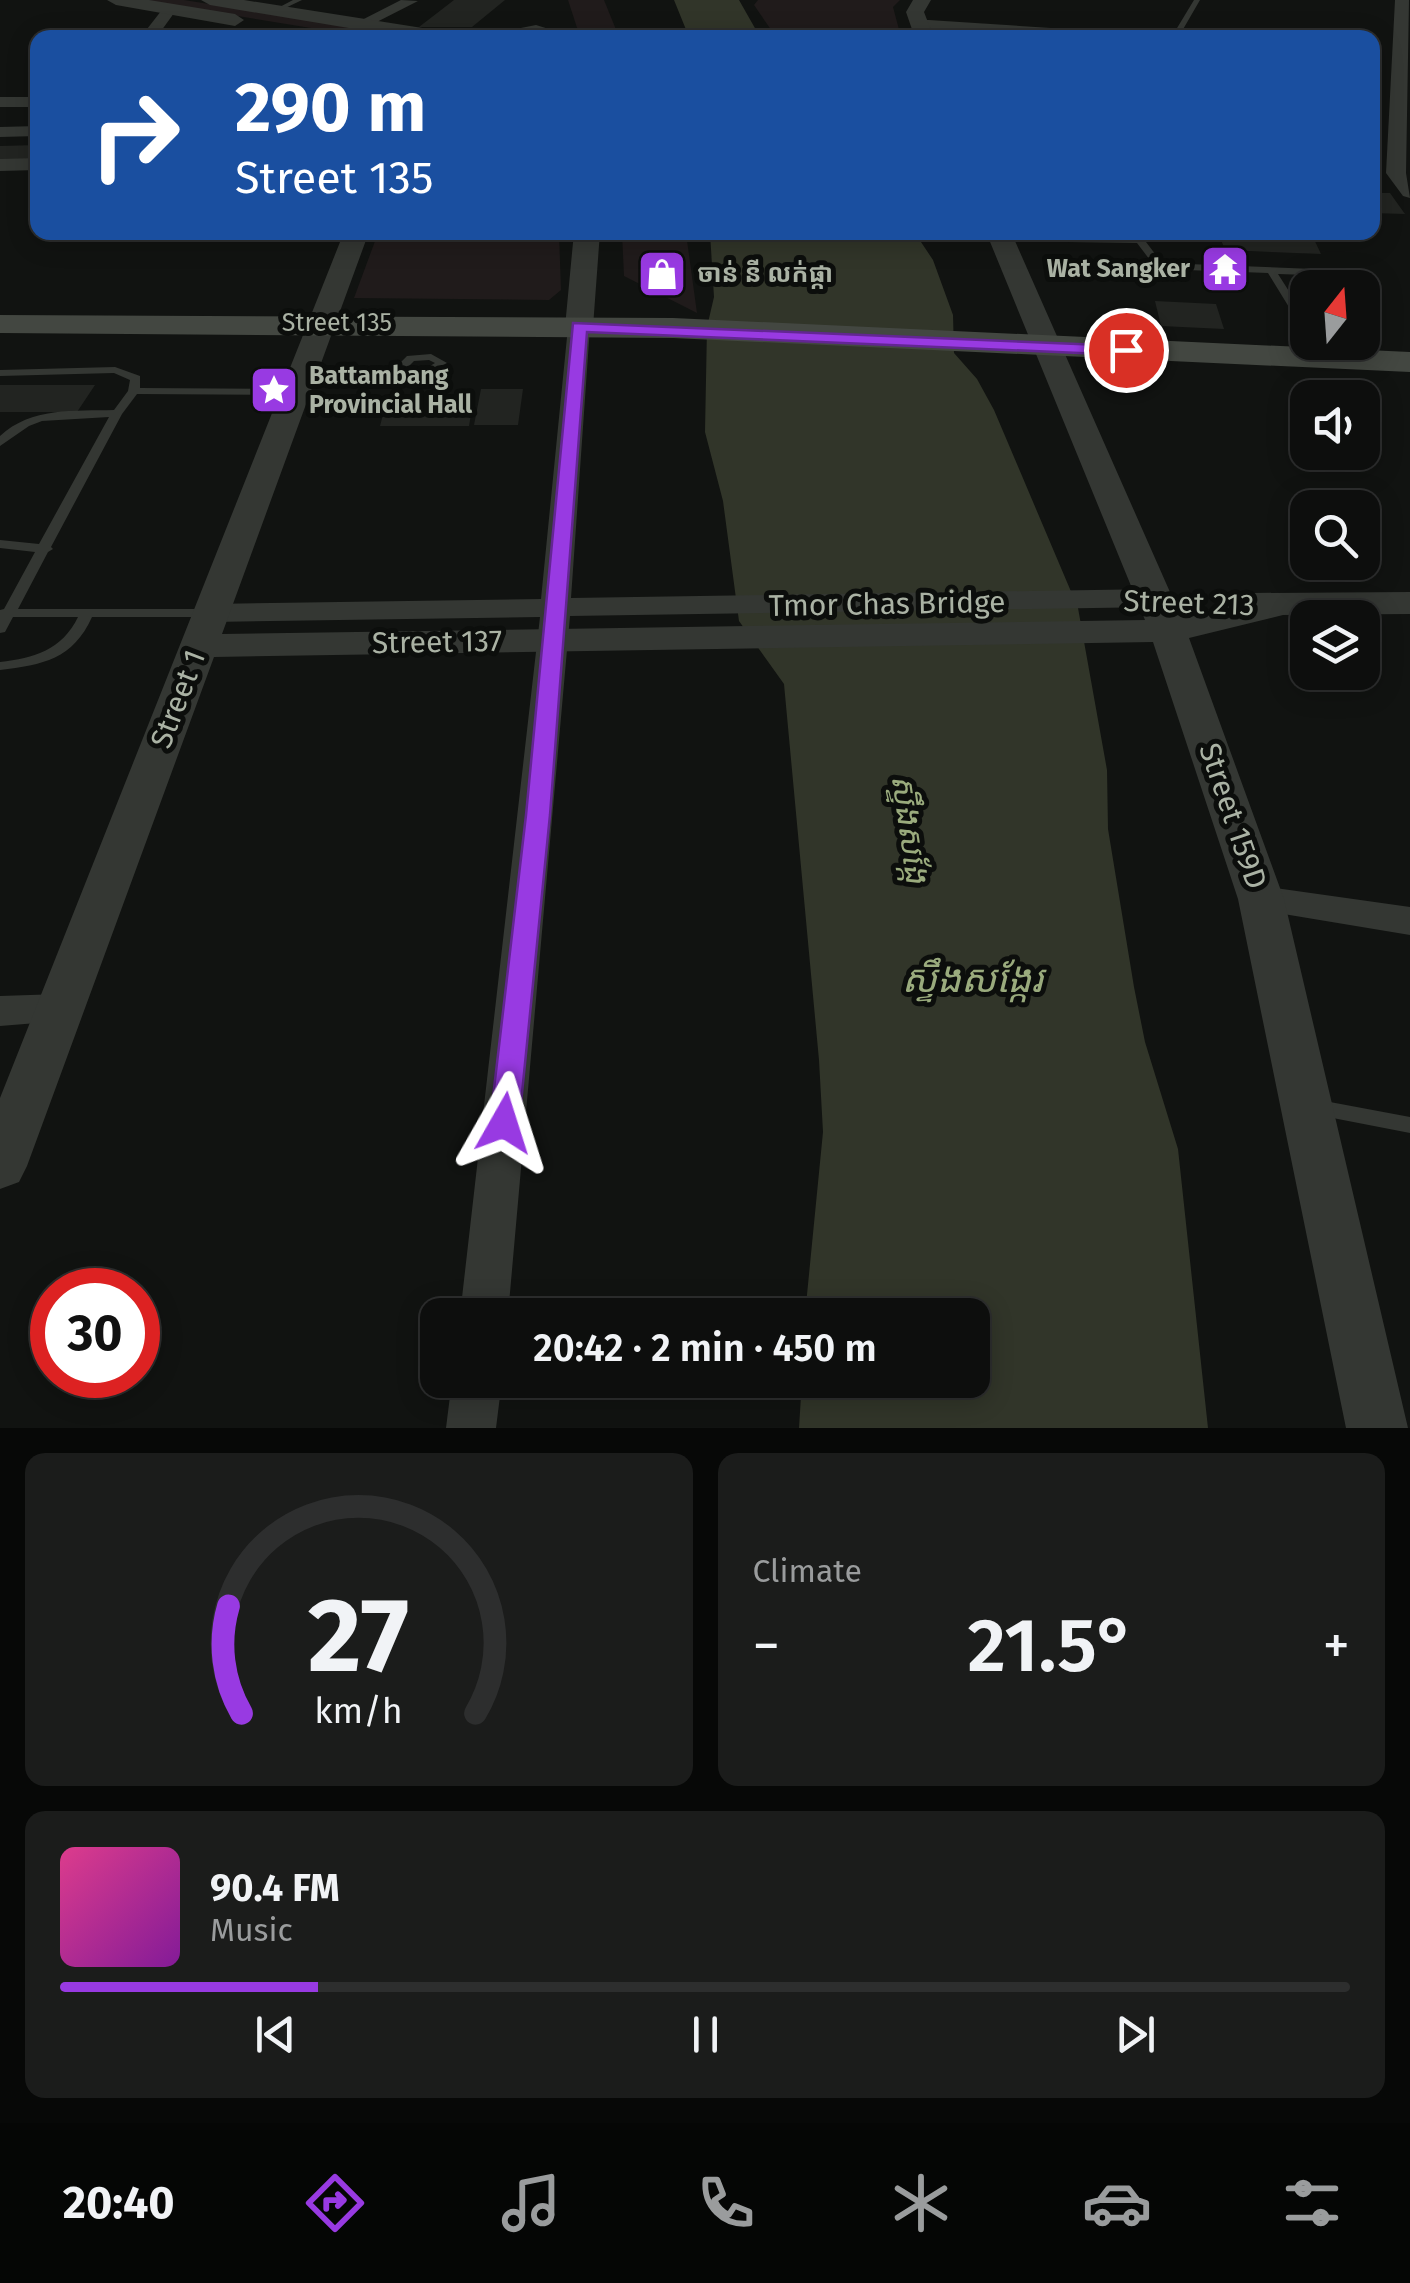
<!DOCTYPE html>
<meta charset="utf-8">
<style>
body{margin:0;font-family:"Fira Sans","Noto Sans Khmer",sans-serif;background:#1b1c1b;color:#f1f3f6;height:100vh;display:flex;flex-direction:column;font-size:38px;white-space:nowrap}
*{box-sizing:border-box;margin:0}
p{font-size:32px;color:#9a9c9d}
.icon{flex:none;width:55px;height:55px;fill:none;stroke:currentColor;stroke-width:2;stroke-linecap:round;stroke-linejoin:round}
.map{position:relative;height:1428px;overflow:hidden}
.sheet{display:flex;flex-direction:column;gap:25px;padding:25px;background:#070807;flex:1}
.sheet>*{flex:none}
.banner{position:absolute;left:30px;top:30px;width:1350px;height:210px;border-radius:20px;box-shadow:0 5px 25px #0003,0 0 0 2px #2d2e2e;background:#1a4fa0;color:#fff;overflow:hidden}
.needle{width:65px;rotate:17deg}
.controls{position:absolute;left:1290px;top:270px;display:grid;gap:20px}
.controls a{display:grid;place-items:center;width:90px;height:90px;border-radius:20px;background:#0d0e0d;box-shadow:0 5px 25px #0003,0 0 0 2px #2d2e2e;font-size:50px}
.speed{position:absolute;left:30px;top:1268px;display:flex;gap:20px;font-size:50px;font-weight:700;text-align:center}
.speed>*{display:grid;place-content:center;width:130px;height:130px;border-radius:50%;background:#0d0e0d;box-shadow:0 5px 25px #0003,0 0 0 2px #2d2e2e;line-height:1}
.speed .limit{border:15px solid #d22;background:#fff;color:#111}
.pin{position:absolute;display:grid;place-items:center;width:85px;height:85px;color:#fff;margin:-42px;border:5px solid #fff;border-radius:50%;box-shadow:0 2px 10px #0007}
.me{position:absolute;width:110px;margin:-55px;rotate:6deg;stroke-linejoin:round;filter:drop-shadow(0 0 8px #0008)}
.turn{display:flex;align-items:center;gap:35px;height:210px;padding:0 40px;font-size:45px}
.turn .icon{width:130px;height:130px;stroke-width:2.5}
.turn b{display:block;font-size:70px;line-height:85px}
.big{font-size:75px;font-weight:600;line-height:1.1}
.sheet .tile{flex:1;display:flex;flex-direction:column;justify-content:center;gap:15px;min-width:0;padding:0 35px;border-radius:20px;background:#1b1c1b}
.sheet .dial{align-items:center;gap:0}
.dial svg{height:260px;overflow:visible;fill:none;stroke:#2d2e2e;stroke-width:7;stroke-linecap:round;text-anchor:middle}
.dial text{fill:#f1f3f6;stroke:none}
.song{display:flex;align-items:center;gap:30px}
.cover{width:120px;height:120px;border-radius:15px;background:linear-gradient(135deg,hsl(330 70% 55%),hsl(290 70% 35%))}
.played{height:10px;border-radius:5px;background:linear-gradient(90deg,#983ae2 20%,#2d2e2e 20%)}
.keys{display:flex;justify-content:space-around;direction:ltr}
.heat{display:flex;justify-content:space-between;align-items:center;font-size:55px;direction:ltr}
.sheet .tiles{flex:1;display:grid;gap:25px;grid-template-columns:1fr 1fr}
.tile:last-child{grid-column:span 2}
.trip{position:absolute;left:420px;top:1298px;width:570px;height:100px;border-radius:20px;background:#0d0e0d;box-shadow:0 5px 25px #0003,0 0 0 2px #2d2e2e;font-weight:600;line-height:100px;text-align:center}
.menu{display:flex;height:160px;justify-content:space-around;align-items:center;background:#050605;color:#9a9c9d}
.menu .icon{width:70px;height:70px}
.menu .current{color:#983ae2}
.menu b{font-size:45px;color:#f1f3f6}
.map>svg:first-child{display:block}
.green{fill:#201b1b}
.water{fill:#313529}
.building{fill:#222421}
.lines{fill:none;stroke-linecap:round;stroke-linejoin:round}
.service{fill:#343733;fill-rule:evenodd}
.minor{fill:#343733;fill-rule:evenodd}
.tertiary{fill:#343733;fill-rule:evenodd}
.secondary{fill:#434741;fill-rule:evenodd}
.route{fill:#983ae2;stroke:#632693;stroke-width:2.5}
.labels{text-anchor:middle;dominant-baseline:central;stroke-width:10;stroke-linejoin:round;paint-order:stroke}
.far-poi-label{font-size:25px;font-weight:bold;fill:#aab2a4;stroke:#0c0e0c;text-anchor:start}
.far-street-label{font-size:25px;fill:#aab2a4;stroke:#0c0e0c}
.street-label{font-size:30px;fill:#aab2a4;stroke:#0c0e0c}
.water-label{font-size:32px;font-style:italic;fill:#9aab7d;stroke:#0c0e0c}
.near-water-label{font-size:38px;font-style:italic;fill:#9aab7d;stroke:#0c0e0c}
</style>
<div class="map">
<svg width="1410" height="1428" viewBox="0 0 1410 1428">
<rect width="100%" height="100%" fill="#111311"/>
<path class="green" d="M140,0H184L414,37H366Z
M568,0H604L619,37H580Z
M758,0H900L893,7L901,37H776L754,5Z
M378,233H559L561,290L549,300L354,298Z
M622,233H686L697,313L624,276Z"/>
<path class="water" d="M674,0H739L760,37H689Z
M710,233H915L933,260L953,315L954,353L977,379L994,410L1078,608L1107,770L1108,829L1134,987L1145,1042L1178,1149L1208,1428H799L802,1380H972V1315H805L823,1132L819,1060L784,684L739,621L723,501L705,432L707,327L714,297Z"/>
<path class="building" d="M454,0H505L472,27H419Z
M38,145V161L0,162V146Z
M1372,193H1390L1405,214L1372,213Z
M1218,232L1312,235L1321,254L1225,250Z
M1155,301L1216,304L1224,329L1161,326Z
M0,385H95L77,412H0Z
M481,389H523L518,425H474Z
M419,399L473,403L469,426H380L386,403H418Z"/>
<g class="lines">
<path class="service" d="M293,0H302L277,12L272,11Z
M1194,0H1200L1178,38H1171Z
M1001,236L1140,237L1143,238L1162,263L1366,271L1371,274L1366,277L1278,274L1308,321V333L1303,330L1268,273L1159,269L1156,268L1137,243L998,241L996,239Z
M431,354L447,363C432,378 413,380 396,367L407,356ZM429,360L435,363L425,369L409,366L414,361Z
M115,367L140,376V388L295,389L301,392L295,395L137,394L122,414L51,547L53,549L48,552L18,609H211L218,613L211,617H92C73,659 43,665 0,670V662C34,658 62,650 78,617H13L5,632L0,633V610L4,609L35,552L0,548V540L39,544L109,417L42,421L29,426L0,446V436C31,407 75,411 114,410L128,391L130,380L114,373L0,376V370Z
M1314,1099L1410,1117V1133L1307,1113L1304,1107L1307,1101Z"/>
<path class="minor" d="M401,0L418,1L365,28L352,25Z
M1395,0H1409L1406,173L1410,198L1403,196L1386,173Z
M165,6L177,9L156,38H140Z
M913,19L1129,33L1136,38H1061L918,27L910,22Z
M0,97H38V107H0Z
M38,126V136L0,137V127Z
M38,158V170L0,171V159Z
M579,320L590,327L571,598L1156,589L1171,598L1156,607L570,616L508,1315H460L540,617L211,622L196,613L211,604L541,599L568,327Z
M1261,886L1410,907V935L1248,908L1242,899L1248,890Z
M60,994L74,998L80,1009L74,1020L0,1026V996Z
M452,1380H502L496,1428H446Z"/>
<path class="tertiary" d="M107,0H149L235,14L244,20L235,26L116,5Z
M201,0H244L448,32L457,38H409L210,5Z
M913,0H931L924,12L934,38H915L906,12Z
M536,25L578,38H471Z
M344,232H369L222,634L1145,620L986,232H1011L1181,617L1232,605L1237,596L1250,593L1410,592V614L1283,615L1189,638L1284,899L1408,1428H1346L1238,899L1153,642L214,657L27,1166L19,1182L0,1189V1098Z
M574,232H600L593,327L579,335L565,327Z"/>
<path class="secondary" d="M0,315L673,318L1410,352V372L673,338L0,333Z"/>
</g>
<path class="route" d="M573,323L1126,346L1135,350L1126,355L587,332L550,815L519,1123L515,1131L504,1135L494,1131L490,1123L526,815Z"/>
<defs>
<g id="temple-square" transform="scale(2.5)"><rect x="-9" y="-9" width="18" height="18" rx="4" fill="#983ae2" stroke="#0c0e0c"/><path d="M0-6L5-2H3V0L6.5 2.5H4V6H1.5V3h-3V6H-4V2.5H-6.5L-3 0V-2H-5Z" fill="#fff"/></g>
<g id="shop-square" transform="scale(2.5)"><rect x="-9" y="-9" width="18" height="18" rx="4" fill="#983ae2" stroke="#0c0e0c"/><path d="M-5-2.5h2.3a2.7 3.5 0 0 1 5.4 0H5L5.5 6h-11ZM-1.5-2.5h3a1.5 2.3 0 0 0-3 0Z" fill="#fff"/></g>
<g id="sight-square" transform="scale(2.5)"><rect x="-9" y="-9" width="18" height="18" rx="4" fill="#983ae2" stroke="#0c0e0c"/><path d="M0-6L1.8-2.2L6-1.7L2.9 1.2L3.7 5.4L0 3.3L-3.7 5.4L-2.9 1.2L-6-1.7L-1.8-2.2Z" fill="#fff"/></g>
</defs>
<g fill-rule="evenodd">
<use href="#temple-square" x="1225" y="269"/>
<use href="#shop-square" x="662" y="274"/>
<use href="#sight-square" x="274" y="390"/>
</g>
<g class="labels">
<g class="far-poi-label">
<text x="1190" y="269" text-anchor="end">Wat Sangker</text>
<text x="697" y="274">ចាន់ នី លក់ផ្កា</text>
<text x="309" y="376">Battambang<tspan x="309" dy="29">Provincial Hall</tspan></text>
</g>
<g class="far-street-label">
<text x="337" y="323">Street 135</text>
</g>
<g class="street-label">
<text transform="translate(1189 603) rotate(2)">Street 213</text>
<text transform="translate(887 604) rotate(-1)">Tmor Chas Bridge</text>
<text transform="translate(437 642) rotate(-1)">Street 137</text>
<text transform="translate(178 699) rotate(-69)">Street 1</text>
<text transform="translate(1233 816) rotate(71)">Street 159D</text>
</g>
<g class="water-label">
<text transform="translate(910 829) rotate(82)">ស្ទឹងសង្កែ</text>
</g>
<g class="near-water-label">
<text x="972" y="979">ស្ទឹងសង្កែរ</text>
</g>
</g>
</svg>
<div class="controls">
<a><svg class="needle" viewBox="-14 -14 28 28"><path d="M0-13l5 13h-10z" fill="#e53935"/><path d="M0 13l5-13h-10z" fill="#9a9c9d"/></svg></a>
<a><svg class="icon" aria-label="sound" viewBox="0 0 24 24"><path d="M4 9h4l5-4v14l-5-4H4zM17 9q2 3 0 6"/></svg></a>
<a><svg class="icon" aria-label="search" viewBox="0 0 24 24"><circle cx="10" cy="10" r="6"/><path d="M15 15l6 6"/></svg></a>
<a><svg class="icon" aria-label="layers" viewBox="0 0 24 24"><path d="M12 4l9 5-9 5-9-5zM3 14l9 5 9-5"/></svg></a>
</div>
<div class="speed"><div class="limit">30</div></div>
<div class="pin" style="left:1126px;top:350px;background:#d93025"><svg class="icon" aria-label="arrive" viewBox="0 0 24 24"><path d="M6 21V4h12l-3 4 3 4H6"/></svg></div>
<svg class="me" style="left:504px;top:1123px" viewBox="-20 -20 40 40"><path d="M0-17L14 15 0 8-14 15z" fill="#983ae2" stroke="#fff" stroke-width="4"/></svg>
<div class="trip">20:42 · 2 min · 450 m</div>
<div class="banner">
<div class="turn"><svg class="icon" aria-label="right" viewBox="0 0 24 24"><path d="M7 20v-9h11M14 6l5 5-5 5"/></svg><div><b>290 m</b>Street 135</div></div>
</div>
</div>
<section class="sheet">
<div class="tiles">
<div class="tile dial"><svg viewBox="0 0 100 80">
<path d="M14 69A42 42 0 1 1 86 69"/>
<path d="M14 69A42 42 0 0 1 10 36" stroke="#983ae2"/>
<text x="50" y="56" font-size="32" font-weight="700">27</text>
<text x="50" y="72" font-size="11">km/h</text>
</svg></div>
<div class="tile"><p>Climate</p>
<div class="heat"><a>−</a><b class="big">21.5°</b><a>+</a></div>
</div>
<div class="tile">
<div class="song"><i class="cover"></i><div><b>90.4 FM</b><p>Music</p></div></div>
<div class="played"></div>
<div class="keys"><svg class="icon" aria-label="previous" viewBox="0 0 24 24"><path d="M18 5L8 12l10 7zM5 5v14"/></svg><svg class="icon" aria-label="pause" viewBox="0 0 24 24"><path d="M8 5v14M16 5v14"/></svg><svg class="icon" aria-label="next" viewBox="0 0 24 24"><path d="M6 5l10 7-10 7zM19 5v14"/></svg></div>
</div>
</div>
</section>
<nav class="menu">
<b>20:40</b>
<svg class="icon current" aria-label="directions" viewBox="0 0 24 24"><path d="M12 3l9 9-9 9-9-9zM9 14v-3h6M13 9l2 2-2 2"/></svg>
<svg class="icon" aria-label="music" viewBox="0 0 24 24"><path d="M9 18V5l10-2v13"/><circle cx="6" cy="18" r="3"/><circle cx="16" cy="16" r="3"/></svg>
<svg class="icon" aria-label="phone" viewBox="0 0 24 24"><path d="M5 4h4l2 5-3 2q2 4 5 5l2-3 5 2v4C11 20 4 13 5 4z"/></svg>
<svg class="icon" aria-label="climate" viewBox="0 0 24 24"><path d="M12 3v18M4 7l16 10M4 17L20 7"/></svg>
<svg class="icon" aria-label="car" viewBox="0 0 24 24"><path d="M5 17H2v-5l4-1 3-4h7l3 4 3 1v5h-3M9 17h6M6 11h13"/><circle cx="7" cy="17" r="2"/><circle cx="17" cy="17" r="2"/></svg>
<svg class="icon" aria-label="filters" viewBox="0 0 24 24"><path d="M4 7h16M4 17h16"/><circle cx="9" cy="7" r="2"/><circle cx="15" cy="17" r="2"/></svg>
</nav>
